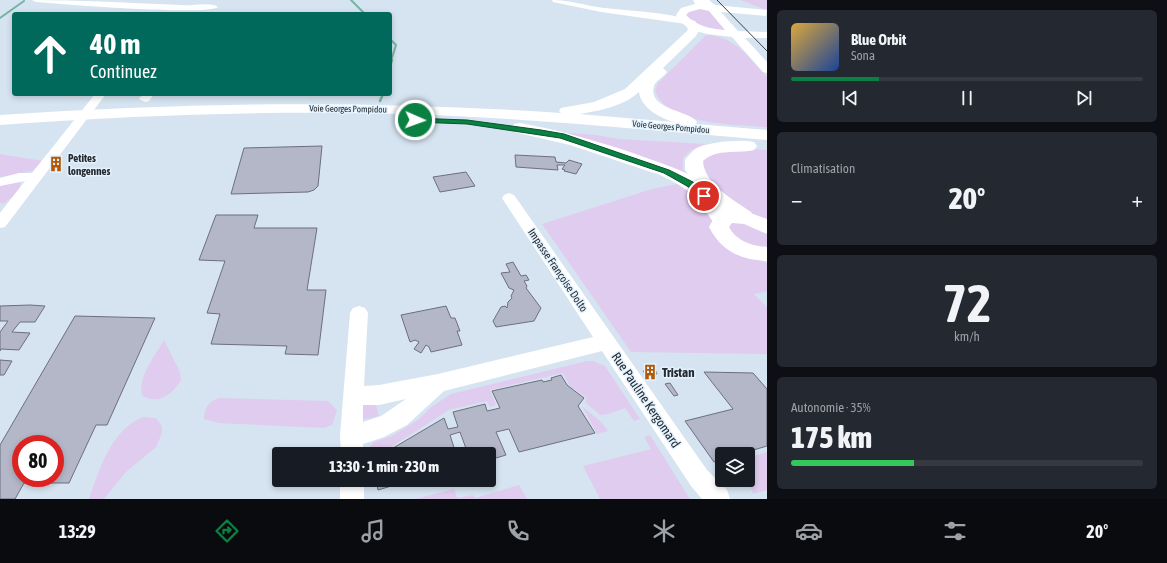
<!DOCTYPE html>
<html lang="fr">
<meta charset="utf-8">
<style>
body{margin:0;font-family:"Asap Condensed",sans-serif;background:#242831;color:#f1f3f6;height:100vh;display:flex;flex-direction:column;font-size:15px;white-space:nowrap}
*{box-sizing:border-box;margin:0}
p{font-size:13px;color:#9ea1a6}
.icon{flex:none;width:22px;height:22px;fill:none;stroke:currentColor;stroke-width:2;stroke-linecap:round;stroke-linejoin:round}
.map{position:relative;flex:1;overflow:hidden}
.drawer{display:flex;flex-direction:column;gap:10px;padding:10px;background:#0d0f14;width:400px}
.drawer>*{flex:none}
.guide{position:absolute;left:12px;top:12px;width:380px;height:84px;border-radius:4px;box-shadow:0 2px 6px #0003;background:#00695c;color:#fff;overflow:hidden}
.controls{position:absolute;left:715px;top:447px;display:grid;gap:8px}
.controls a{display:grid;place-items:center;width:40px;height:40px;border-radius:4px;background:#171b24;box-shadow:0 2px 6px #0003;font-size:20px}
.speed{position:absolute;left:12px;top:435px;display:flex;gap:8px;font-size:20px;font-weight:700;text-align:center}
.speed>*{display:grid;place-content:center;width:52px;height:52px;border-radius:50%;background:#171b24;box-shadow:0 2px 6px #0003;line-height:1}
.speed .limit{border:6px solid #d22;background:#fff;color:#111}
.pin{position:absolute;display:grid;place-items:center;width:34px;height:34px;color:#fff;margin:-17px;border:2px solid #fff;border-radius:50%;box-shadow:0 1px 4px #0007}
.me{position:absolute;width:44px;margin:-22px;rotate:92deg;stroke-linejoin:round;filter:drop-shadow(0 0 3px #0008)}
.turn{display:flex;align-items:center;gap:14px;height:84px;padding:0 12px;font-size:18px}
.turn .icon{width:52px;height:52px;stroke-width:2.5}
.turn b{display:block;font-size:28px;line-height:34px}
.big{font-size:30px;font-weight:800;line-height:1.1}
.drawer .card{flex:1;display:flex;flex-direction:column;justify-content:center;gap:6px;min-width:0;padding:0 14px;border-radius:6px;background:#242831}
.drawer .dial{align-items:center;gap:0}
.dial b{font-size:52px;line-height:1}
.song{display:flex;align-items:center;gap:12px}
.cover{width:48px;height:48px;border-radius:6px;background:linear-gradient(135deg,hsl(40 70% 55%),hsl(220 70% 35%))}
.played{height:4px;border-radius:2px;background:linear-gradient(90deg,#0b8043 25%,#363941 25%)}
.keys{display:flex;justify-content:space-around;direction:ltr}
.heat{display:flex;justify-content:space-between;align-items:center;font-size:22px;direction:ltr}
.charge{height:6px;border-radius:3px;background:linear-gradient(90deg,#34c759 35%,#363941 0)}
.trip{position:absolute;left:272px;top:447px;width:224px;height:40px;border-radius:4px;background:#171b24;box-shadow:0 2px 6px #0003;font-weight:800;line-height:40px;text-align:center}
.tabs{display:flex;height:64px;justify-content:space-around;align-items:center;background:#090b0e;color:#9ea1a6}
.tabs .icon{width:28px;height:28px}
.tabs .selected{color:#0b8043}
.tabs b{font-size:18px;color:#f1f3f6}
main{display:flex;flex:1;min-height:0}
.map>svg:first-child{display:block}
.green{fill:#dfccee}
.lines{fill:none;stroke-linecap:round;stroke-linejoin:round}
.stream-far1{stroke:#75b4a3;stroke-width:2}
.stream{stroke:#75b4a3;stroke-width:2.5}
.building{fill:#b3b7c7;stroke:#6c6f7e;fill-rule:evenodd}
.minor{fill:#fff;fill-rule:evenodd}
.major{fill:#fff;fill-rule:evenodd}
.highway{fill:#fff;fill-rule:evenodd}
.tram{stroke:#383e44;stroke-width:1}
.route{fill:#0b8043;stroke:#07532c}
.labels{text-anchor:middle;dominant-baseline:central;stroke-width:3;stroke-linejoin:round;paint-order:stroke}
.far-street-label{font-size:9px;fill:#242a2f;stroke:#e3f2fe}
.poi-label{font-size:11px;font-weight:bold;fill:#242a2f;stroke:#e3f2fe;text-anchor:start}
.street-label{font-size:11px;fill:#242a2f;stroke:#e3f2fe}
.near-poi-label{font-size:13px;font-weight:bold;fill:#242a2f;stroke:#e3f2fe;text-anchor:start}
.near-street-label{font-size:13px;fill:#242a2f;stroke:#e3f2fe}
</style>
<main>
<div class="map">
<svg width="767" height="499" viewBox="0 0 767 499">
<rect width="100%" height="100%" fill="#d6e4f1"/>
<path class="green" d="M740,0H767V10Z
M708,9L727,32C711,29 697,27 686,15C690,8 700,9 708,9Z
M708,35C736,37 749,58 767,77V127C737,125 665,125 655,90L658,83L705,36Z
M570,133L596,135L619,139L705,144L691,150L683,158V169L688,177L569,134Z
M746,149L767,150V221L753,216L714,191L701,161L706,155Z
M0,154L43,161L32,171L0,177Z
M20,182C22,191 10,199 3,204L0,203V185Z
M682,183L688,188L739,252L767,263V291L754,294L767,307V354L631,352L542,224L652,189Z
M736,220L767,232V246L758,248L735,240L727,223Z
M164,340L180,372L181,380C173,394 157,406 142,395C138,376 155,356 164,340Z
M587,361H593L605,366L640,419L634,421L625,408L608,414L600,415L585,402L587,398L570,386L563,373L490,390L496,405L490,407L487,401L449,410L380,454H363L374,442L392,436L419,419L430,408L451,394Z
M219,398L328,401L337,410L332,425L324,428L219,423L204,419C204,408 209,401 219,398Z
M375,401L379,416L362,420L360,403Z
M582,406L601,422L608,431L597,434Z
M143,417L156,418L162,426V433L156,447L126,472L104,499H89C100,468 111,430 143,417Z
M650,435L690,499H600L583,466L651,449L644,437Z
M751,452L754,456L767,452V490L754,494L745,480H748V454H745Z
M519,485L527,499H415L454,489L457,498L473,495L475,498Z"/>
<g class="lines">
<path class="stream-far1" d="M351,0L365,14
M0,18L24,1
M390,39L396,45L391,61"/>
<path class="stream" d="M390,66L392,60
M380,101L383,94"/>
</g>
<path class="building" d="M322,146L318,186L314,190L308,192L231,194L244,148Z
M515,155L555,157L556,162L566,163L569,160L582,164L576,174L564,171L565,170L562,169L565,165H557L558,170L516,167Z
M466,172L475,186L440,192L433,177Z
M216,215H258L254,228H317L307,290H326L318,355L285,354L287,346L211,344L220,314L207,313L225,261L199,260Z
M513,262L521,276L526,275L529,280L524,281L527,286L526,288L541,308L534,321L496,327L493,321L501,307L505,306L507,308L508,302L512,298L511,296L514,290L509,288L501,273L510,272L506,264Z
M30,305L45,306L35,322H20L12,332L30,333L19,350L1,349L0,351V332L8,321H0V306Z
M446,306L451,318H455L460,331H457L462,345L431,352L429,347L426,345L421,353L414,349L419,342L415,340L410,342L401,315Z
M75,316L155,318L107,425H96L69,483H24L15,499H0V445ZM21,444H55V478H21Z
M0,360L12,361L4,375H0Z
M655,369L657,374L646,375L643,371Z
M704,372L753,373L767,389V446L740,454H722V459L714,462L685,421L733,409Z
M561,375L567,385L584,398L578,406L595,433L519,452L509,429L496,432L506,455L489,460V454H468L460,432L450,435L456,454H383L444,418L448,429L458,427L453,412L485,404L487,411L500,408L492,391L542,380L543,382L552,380L551,378Z
M670,383L678,395L674,396L665,384Z
M376,480H408V481L378,490Z"/>
<g class="lines">
<path class="minor" d="M32,0C82,0 132,3 182,5C191,6 213,2 218,7C208,16 59,4 36,2Z
M552,0C570,0 586,6 604,8C632,11 661,12 689,19L690,21L686,24L601,12L553,2Z
M95,94H106L5,227L0,228V213L25,181L0,186V178L19,173H32Z
M143,94H154L149,101L145,102L139,99Z
M509,193L514,195L707,470L727,490L730,499H702L691,486L602,351L444,391L407,425L384,437L363,444V454H341L340,435L350,313L353,308L359,306L365,308L368,313L364,386L379,385L438,374L593,337L502,198L504,195ZM406,399L381,416L363,422V405H379Z
M340,480H364V499H340Z"/>
<path class="major" d="M693,0H709L715,5L767,10L766,16L721,12L738,31L767,32V38H745L767,62V73L763,72L732,37L707,34L692,30L683,24L676,15L681,8L695,4ZM700,9L709,11L725,30C711,29 696,26 686,15L689,12Z
M734,210L745,211L767,219V234L744,224L732,223L729,227C736,241 752,246 767,247V261C741,260 721,251 709,227L715,216Z"/>
<path class="highway" d="M691,20L695,21L700,29L696,36L663,68L667,72C664,77 656,80 654,86C647,110 689,110 697,122L696,124L767,130V140C663,131 559,121 455,116C303,109 151,114 0,125V115C187,102 374,100 561,113L559,111L561,108L594,102L625,89L687,31L688,29L685,24L687,21ZM639,92C641,108 659,117 673,122L579,114C599,111 624,106 639,92Z
M520,123C558,130 594,140 630,152C649,159 669,165 688,174L685,170V160C688,156 692,151 697,148C710,142 740,139 754,142L757,146L754,150C737,154 717,148 703,161C704,184 734,200 751,212L754,217L751,222C743,224 738,223 731,218L732,220L729,225L722,227L715,225L701,204L691,193L676,183L660,175L570,145L514,132L512,128L514,124Z"/>
<path class="tram" d="M717,0L767,51"/>
</g>
<path class="route" d="M412,118L467,120L541,130L564,134L669,170L693,182L708,196L704,198L702,197L687,186L664,173L560,138L467,124L415,122L411,120Z"/>
<defs>
<g id="building-bare" transform="scale(1.2)"><path d="M-4-6H4V6H1V3H-1V6H-4ZM-2.5-4.3h1.7v1.8h-1.7ZM.8-4.3h1.7v1.8H.8ZM-2.5-1h1.7V.8h-1.7ZM.8-1h1.7V.8H.8Z" fill="#b55703" stroke="#e3f2fe" stroke-width="2.5" paint-order="stroke"/></g>
</defs>
<g fill-rule="evenodd">
<use href="#building-bare" x="56" y="164"/>
<use href="#building-bare" x="650" y="372"/>
</g>
<g class="labels">
<g class="far-street-label">
<text transform="translate(348 109) rotate(1)">Voie Georges Pompidou</text>
<text transform="translate(671 127) rotate(5)">Voie Georges Pompidou</text>
</g>
<g class="poi-label">
<text x="68" y="158">Petites<tspan x="68" dy="13">longennes</tspan></text>
</g>
<g class="street-label">
<text transform="translate(558 270) rotate(56)">Impasse Françoise Dolto</text>
</g>
<g class="near-poi-label">
<text x="662" y="372">Tristan</text>
</g>
<g class="near-street-label">
<text transform="translate(646 400) rotate(56)">Rue Pauline Kergomard</text>
</g>
</g>
</svg>
<div class="controls">
<a><svg class="icon" aria-label="layers" viewBox="0 0 24 24"><path d="M12 4l9 5-9 5-9-5zM3 14l9 5 9-5"/></svg></a>
</div>
<div class="speed"><div class="limit">80</div></div>
<div class="pin" style="left:704px;top:196px;background:#d93025"><svg class="icon" aria-label="arrive" viewBox="0 0 24 24"><path d="M6 21V4h12l-3 4 3 4H6"/></svg></div>
<svg class="me" style="left:415px;top:120px" viewBox="-20 -20 40 40"><circle r="17" fill="#0b8043" stroke="#fff" stroke-width="3"/><path d="M0-11L8 9 0 5-8 9z" fill="#fff"/></svg>
<div class="trip">13:30 · 1 min · 230 m</div>
<div class="guide">
<div class="turn"><svg class="icon" aria-label="ahead" viewBox="0 0 24 24"><path d="M12 20V5M6 11l6-6 6 6"/></svg><div><b>40 m</b>Continuez</div></div>
</div>
</div>
<section class="drawer">
<div class="card">
<div class="song"><i class="cover"></i><div><b>Blue Orbit</b><p>Sona</p></div></div>
<div class="played"></div>
<div class="keys"><svg class="icon" aria-label="previous" viewBox="0 0 24 24"><path d="M18 5L8 12l10 7zM5 5v14"/></svg><svg class="icon" aria-label="pause" viewBox="0 0 24 24"><path d="M8 5v14M16 5v14"/></svg><svg class="icon" aria-label="next" viewBox="0 0 24 24"><path d="M6 5l10 7-10 7zM19 5v14"/></svg></div>
</div>
<div class="card"><p>Climatisation</p>
<div class="heat"><a>−</a><b class="big">20°</b><a>+</a></div>
</div>
<div class="card dial"><b>72</b><p>km/h</p></div>
<div class="card"><p>Autonomie · 35%</p><b class="big">175 km</b><div class="charge"></div></div>
</section>
</main>
<nav class="tabs">
<b>13:29</b>
<svg class="icon selected" aria-label="directions" viewBox="0 0 24 24"><path d="M12 3l9 9-9 9-9-9zM9 14v-3h6M13 9l2 2-2 2"/></svg>
<svg class="icon" aria-label="music" viewBox="0 0 24 24"><path d="M9 18V5l10-2v13"/><circle cx="6" cy="18" r="3"/><circle cx="16" cy="16" r="3"/></svg>
<svg class="icon" aria-label="phone" viewBox="0 0 24 24"><path d="M5 4h4l2 5-3 2q2 4 5 5l2-3 5 2v4C11 20 4 13 5 4z"/></svg>
<svg class="icon" aria-label="climate" viewBox="0 0 24 24"><path d="M12 3v18M4 7l16 10M4 17L20 7"/></svg>
<svg class="icon" aria-label="car" viewBox="0 0 24 24"><path d="M5 17H2v-5l4-1 3-4h7l3 4 3 1v5h-3M9 17h6M6 11h13"/><circle cx="7" cy="17" r="2"/><circle cx="17" cy="17" r="2"/></svg>
<svg class="icon" aria-label="filters" viewBox="0 0 24 24"><path d="M4 7h16M4 17h16"/><circle cx="9" cy="7" r="2"/><circle cx="15" cy="17" r="2"/></svg>
<b>20°</b>
</nav>
